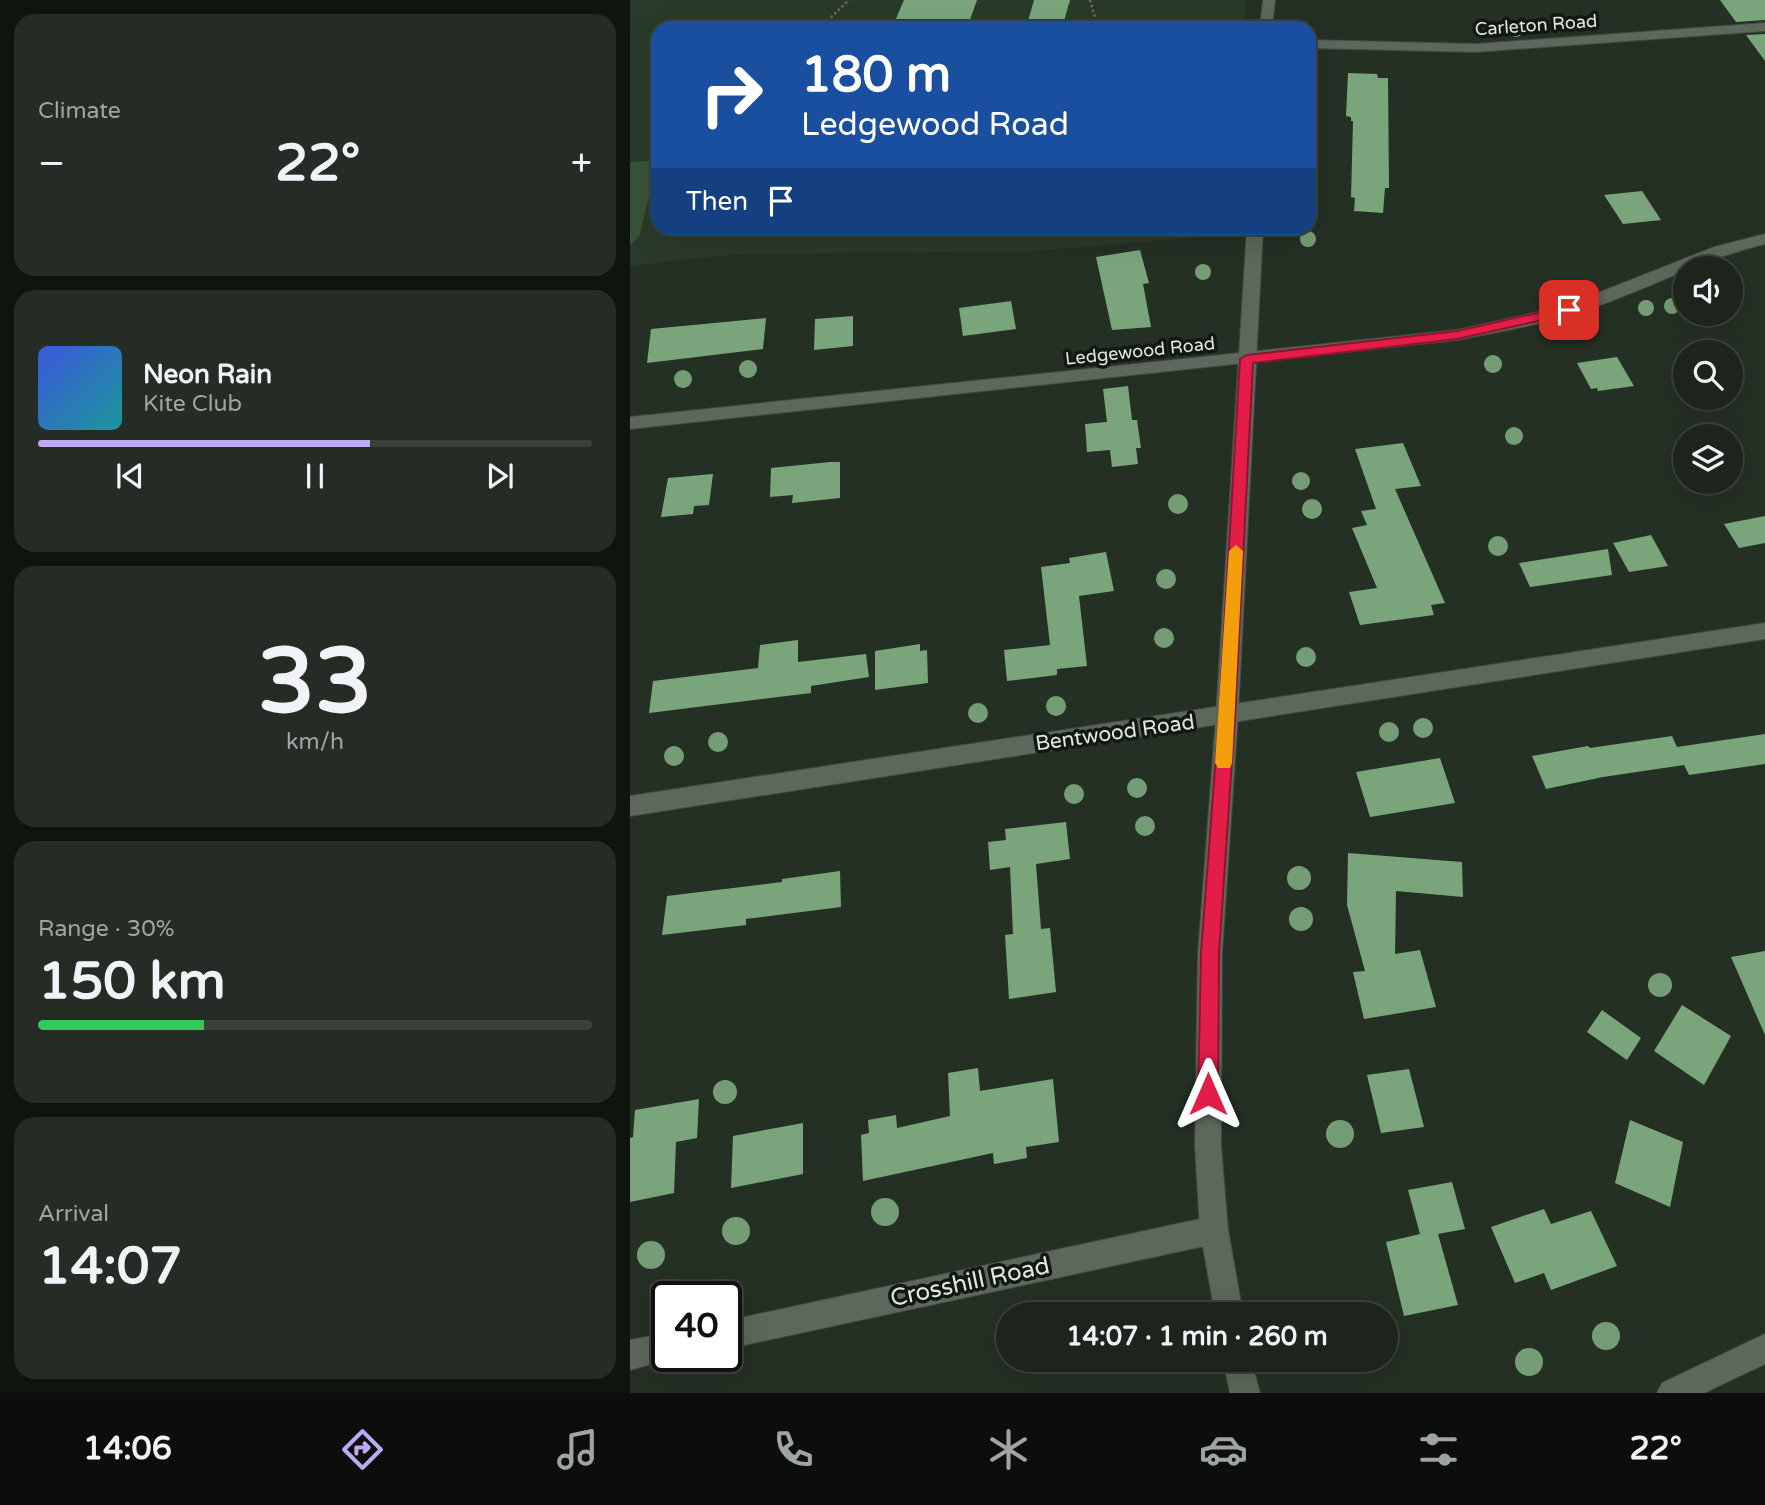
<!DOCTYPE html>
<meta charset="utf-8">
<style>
body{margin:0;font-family:"Varela Round",sans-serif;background:#252c25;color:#f1f3f6;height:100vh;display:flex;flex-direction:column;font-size:26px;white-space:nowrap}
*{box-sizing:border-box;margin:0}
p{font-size:23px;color:#a0a4a3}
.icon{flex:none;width:38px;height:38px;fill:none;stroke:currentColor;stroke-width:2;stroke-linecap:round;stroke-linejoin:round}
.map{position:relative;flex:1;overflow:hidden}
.side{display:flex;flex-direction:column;gap:14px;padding:14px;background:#0f140f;width:630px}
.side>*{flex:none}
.banner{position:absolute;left:21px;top:21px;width:665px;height:214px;border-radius:21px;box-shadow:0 7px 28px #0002,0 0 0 2px #3a413b;background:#1a4fa0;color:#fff;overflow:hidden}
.buttons{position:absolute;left:1043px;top:256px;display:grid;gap:14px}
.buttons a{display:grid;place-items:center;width:70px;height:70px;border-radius:50%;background:#1c241c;box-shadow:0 7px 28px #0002,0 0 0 2px #3a413b;font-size:35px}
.speed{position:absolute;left:21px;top:1281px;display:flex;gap:14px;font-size:35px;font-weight:700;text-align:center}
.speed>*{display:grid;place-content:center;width:91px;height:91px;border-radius:50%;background:#1c241c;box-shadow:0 7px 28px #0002,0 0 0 2px #3a413b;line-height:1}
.speed .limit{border:4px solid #111;border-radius:10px;background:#fff;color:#111}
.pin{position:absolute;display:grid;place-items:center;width:60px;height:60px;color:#fff;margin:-30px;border-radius:14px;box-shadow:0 4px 10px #0006}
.me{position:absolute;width:77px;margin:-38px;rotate:0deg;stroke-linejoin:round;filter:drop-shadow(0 0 5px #0008)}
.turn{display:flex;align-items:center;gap:24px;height:147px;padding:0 35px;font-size:32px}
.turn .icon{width:91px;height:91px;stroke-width:2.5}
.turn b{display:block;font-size:49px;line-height:60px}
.then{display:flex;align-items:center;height:66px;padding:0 35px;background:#0003;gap:14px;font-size:26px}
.big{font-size:52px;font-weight:700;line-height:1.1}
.side .widget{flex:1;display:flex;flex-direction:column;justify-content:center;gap:10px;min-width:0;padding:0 24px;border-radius:21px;background:#252c25}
.side .dial{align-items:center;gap:0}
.dial b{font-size:91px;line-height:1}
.song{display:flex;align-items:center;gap:21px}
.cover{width:84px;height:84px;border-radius:10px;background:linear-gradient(135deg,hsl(230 70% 55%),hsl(180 70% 35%))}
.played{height:7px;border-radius:4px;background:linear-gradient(90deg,#bda9f5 60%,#3a413b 60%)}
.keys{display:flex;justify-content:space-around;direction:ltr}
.heat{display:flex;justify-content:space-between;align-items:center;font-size:38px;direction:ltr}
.charge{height:10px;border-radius:5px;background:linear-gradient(90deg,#34c759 30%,#3a413b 0)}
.trip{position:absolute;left:366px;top:1302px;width:402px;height:70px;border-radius:35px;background:#1c241c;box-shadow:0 7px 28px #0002,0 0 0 2px #3a413b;font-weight:700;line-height:70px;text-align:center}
.tabs{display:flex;height:112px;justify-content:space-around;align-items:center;background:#0b0e0b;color:#a0a4a3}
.tabs .icon{width:49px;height:49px}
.tabs .current{color:#bda9f5}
.tabs b{font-size:32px;color:#f1f3f6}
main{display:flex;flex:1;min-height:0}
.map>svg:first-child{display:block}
.built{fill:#2a3a2a}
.green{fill:#385438}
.building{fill:#7aa57a}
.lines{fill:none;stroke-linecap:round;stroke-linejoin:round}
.street-casing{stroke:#414a41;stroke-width:2}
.secondary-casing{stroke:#414a41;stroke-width:2}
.path{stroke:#626b62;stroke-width:2.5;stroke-dasharray:2.5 2.5;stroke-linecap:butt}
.street{fill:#5b685b;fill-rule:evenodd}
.secondary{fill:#5b685b;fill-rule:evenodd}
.tree{fill:#759d75}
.route{fill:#e11d48;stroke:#92132f;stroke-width:2}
.slow{fill:#f59e0b}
.labels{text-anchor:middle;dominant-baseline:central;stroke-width:7;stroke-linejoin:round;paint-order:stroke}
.far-street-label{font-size:18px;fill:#e2e9e2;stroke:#121712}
.street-label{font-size:21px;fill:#e2e9e2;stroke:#121712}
.near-street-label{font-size:24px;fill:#e2e9e2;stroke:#121712}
</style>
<main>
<section class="side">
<div class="widget"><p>Climate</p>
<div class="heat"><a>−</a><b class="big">22°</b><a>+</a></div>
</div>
<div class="widget">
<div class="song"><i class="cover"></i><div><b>Neon Rain</b><p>Kite Club</p></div></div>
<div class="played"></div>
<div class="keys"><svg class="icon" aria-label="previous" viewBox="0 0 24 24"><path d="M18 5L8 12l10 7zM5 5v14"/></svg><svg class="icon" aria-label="pause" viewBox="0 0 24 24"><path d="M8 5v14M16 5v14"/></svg><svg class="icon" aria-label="next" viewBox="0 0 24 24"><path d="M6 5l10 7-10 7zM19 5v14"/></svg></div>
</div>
<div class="widget dial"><b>33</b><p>km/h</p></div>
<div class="widget"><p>Range · 30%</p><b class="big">150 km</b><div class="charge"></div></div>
<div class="widget"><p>Arrival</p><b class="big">14:07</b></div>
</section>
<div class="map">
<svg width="1135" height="1393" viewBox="0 0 1135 1393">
<rect width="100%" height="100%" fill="#253025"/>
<path class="built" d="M0,0H616L614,28H28V228H595V235L389,252L106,254L0,266Z"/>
<path class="green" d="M28,160L9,237L0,245V162Z"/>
<path class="building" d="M274,0H347L337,28H262Z
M404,0H440L432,28H396Z
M1090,0H1135V20L1106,22Z
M1135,34V61L1116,35Z
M718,73L747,74L748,78H758L759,188H755L753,213L724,211L725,198L721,197L723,121H721V117L716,116Z
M1012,191L1031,220L993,224L974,195Z
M510,250L519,283L513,284L521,327L482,330L466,257Z
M381,301L386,329L333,336L329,308Z
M223,316V346L184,350L185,319Z
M136,318L133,349L17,363L21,329Z
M987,357L1004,386L968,391L967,388L961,389L947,363Z
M498,386L502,420H507L511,448H506L508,464L482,467L480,450L457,452L455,424L477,422L473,389Z
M773,443L791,486L765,489L815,603L801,605L804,615L730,625L719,592L747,588L722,528L737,525L731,511L746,509L725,449Z
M200,462H210V498L162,503L163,495L140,497L141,468Z
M83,474L79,505L64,506L63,514L31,517L38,478Z
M1135,516V543L1109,548L1094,524Z
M1021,535L1038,566L999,572L983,543Z
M978,549L982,575L900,587L889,563Z
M476,552L484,591L449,596L457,666L427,669V675L377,681L374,650L420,645L411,567L440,563L439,558Z
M168,640V662L236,654L239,677L181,686V693L19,713L23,681L128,668L130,645Z
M290,644V651L297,650L298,683L245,690V651Z
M1135,734V764L1059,775L1054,765L973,777L916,789L902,756L958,746L960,748L1042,736L1047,747Z
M810,758L825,803L740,817L726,772Z
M436,822L440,859L406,864L411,929L420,928L426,992L379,999L375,935L383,934L380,867L360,870L358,842L376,840L375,829Z
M718,853L832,862L833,897L766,891L765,954L790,950L806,1007L734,1019L723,972L735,971L717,905Z
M210,871L211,907L116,919V925L32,935L37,896L152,882V879Z
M1135,951V1035L1101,957Z
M1052,1005L1101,1036L1074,1085L1024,1051Z
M972,1010L1011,1038L997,1060L957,1032Z
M348,1068L350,1091L423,1079L429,1142L396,1147L397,1158L364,1164L363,1153L233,1181L231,1135L239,1133L238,1120L266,1115L267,1128L320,1116L318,1073Z
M779,1069L794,1127L751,1133L737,1075Z
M69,1099L67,1138L46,1142L44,1193L0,1202V1138L3,1137L5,1110Z
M1000,1120L1053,1142L1040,1207L985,1183Z
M173,1123V1174L101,1188L103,1136Z
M822,1182L835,1229L808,1234L828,1305L774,1316L756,1242L790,1234L778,1190Z
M914,1209L921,1224L961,1211L987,1266L921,1290L914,1273L885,1283L861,1227Z"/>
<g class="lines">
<g class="street-casing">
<path id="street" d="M1135,23V31L846,52L679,48V40L846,44Z
M1135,234V244C1067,260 1010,294 943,314C906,326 865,332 827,340L0,429V417L827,330L935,306L1084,247Z
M1135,623V639L0,816V796Z
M584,1216L594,1220L598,1230L594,1240L584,1244L96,1349V1321Z
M37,1333V1356L47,1357L0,1370V1340Z
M1135,1334V1364L1074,1393H1027L1032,1383Z"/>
</g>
<g class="secondary-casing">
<path id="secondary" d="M633,0H645L642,28H630Z
M617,228H633L608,716L592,953L591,1146L598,1230L613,1314H585L570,1230L565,1146L568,953L586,716Z
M593,1360H621L630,1393H600Z"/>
</g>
<path class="path" d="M460,0L468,28
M190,28L219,0
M20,161L28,154
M22,187H28
M162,228C216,240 269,237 323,228"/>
<use href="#street" class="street"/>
<use href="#secondary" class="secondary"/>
</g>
<g class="tree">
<circle cx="886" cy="31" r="6"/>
<circle cx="678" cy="239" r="8"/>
<circle cx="573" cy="272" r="8"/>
<circle cx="1042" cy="306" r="8"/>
<circle cx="1016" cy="308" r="8"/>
<circle cx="863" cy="364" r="9"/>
<circle cx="118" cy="369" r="9"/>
<circle cx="53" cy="379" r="9"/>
<circle cx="884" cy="436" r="9"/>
<circle cx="671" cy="481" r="9"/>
<circle cx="548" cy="504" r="10"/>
<circle cx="682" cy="509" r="10"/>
<circle cx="868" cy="546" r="10"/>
<circle cx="536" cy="579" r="10"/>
<circle cx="534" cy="638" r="10"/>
<circle cx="676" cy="657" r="10"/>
<circle cx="426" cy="706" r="10"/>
<circle cx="348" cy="713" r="10"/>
<circle cx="793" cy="728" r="10"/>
<circle cx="759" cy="732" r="10"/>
<circle cx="88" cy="742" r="10"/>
<circle cx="44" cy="756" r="10"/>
<circle cx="507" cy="788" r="10"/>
<circle cx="444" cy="794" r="10"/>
<circle cx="515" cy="826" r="10"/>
<circle cx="669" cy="878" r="12"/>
<circle cx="671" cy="919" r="12"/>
<circle cx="1030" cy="985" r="12"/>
<circle cx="95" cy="1092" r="12"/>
<circle cx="710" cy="1134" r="14"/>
<circle cx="255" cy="1212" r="14"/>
<circle cx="106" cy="1231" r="14"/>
<circle cx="21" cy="1255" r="14"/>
<circle cx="976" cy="1336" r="14"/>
<circle cx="899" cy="1362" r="14"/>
</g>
<path class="route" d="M939,306L945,310L944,313L827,339L623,363L605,716L589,953L588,1094L585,1101L578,1104L571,1101L568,1094L571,953L589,716L610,359L617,355L827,331Z"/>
<path class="slow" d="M606,545L613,551L602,763L600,768H588L585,763L599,551Z"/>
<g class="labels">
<g class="far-street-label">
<text transform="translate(906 25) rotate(-4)">Carleton Road</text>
<text transform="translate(510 351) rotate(-6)">Ledgewood Road</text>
</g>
<g class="street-label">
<text transform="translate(485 733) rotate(-8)">Bentwood Road</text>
</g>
<g class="near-street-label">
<text transform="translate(340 1282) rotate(-12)">Crosshill Road</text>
</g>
</g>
</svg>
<div class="buttons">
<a><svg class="icon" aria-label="sound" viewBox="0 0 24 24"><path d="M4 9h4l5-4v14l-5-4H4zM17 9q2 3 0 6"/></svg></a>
<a><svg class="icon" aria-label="search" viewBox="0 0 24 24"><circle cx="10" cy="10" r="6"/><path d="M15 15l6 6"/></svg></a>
<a><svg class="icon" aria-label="layers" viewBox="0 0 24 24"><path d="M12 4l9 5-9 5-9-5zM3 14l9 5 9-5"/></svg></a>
</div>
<div class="speed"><div class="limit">40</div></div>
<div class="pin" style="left:939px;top:310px;background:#d93025"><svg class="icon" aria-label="arrive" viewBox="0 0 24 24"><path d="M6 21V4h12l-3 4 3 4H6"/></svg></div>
<svg class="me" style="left:578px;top:1094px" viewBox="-20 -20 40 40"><path d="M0-17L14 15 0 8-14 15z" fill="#e11d48" stroke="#fff" stroke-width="4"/></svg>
<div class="trip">14:07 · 1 min · 260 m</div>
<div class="banner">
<div class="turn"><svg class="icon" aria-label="right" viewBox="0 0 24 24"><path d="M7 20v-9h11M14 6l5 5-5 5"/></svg><div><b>180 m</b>Ledgewood Road</div></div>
<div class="then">Then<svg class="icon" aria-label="arrive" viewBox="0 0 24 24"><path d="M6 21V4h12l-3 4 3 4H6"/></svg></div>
</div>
</div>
</main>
<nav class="tabs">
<b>14:06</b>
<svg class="icon current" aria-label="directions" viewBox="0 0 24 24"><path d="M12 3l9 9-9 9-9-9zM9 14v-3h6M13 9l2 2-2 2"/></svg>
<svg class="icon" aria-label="music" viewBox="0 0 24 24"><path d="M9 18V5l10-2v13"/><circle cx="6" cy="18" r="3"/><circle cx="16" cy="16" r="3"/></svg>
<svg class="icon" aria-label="phone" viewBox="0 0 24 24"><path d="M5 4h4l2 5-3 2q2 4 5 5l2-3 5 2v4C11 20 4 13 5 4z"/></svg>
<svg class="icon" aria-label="climate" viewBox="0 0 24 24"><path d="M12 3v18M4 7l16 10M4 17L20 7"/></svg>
<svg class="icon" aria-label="car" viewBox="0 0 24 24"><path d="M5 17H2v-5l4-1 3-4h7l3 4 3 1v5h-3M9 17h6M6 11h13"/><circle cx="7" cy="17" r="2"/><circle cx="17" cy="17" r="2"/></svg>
<svg class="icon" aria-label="filters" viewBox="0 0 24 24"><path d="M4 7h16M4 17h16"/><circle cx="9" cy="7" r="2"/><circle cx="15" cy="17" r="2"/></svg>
<b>22°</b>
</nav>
